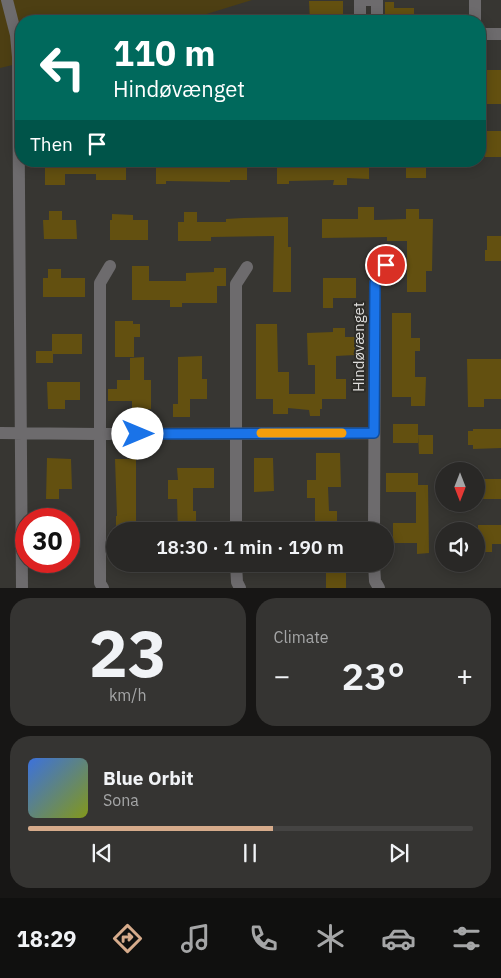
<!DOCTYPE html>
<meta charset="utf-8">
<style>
body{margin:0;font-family:"IBM Plex Sans",sans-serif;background:#353432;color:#f1f3f6;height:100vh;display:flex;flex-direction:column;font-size:19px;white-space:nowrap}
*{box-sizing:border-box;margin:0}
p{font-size:16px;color:#a5a6a7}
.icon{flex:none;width:28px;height:28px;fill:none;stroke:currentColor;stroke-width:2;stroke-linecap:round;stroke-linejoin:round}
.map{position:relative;height:588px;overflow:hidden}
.panel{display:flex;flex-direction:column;gap:10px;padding:10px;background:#171615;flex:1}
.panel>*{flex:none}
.hud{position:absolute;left:15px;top:15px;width:471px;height:152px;border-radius:20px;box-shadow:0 2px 12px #0003,0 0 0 1px #454443;background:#00695c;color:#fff;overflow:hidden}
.needle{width:32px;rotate:180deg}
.tools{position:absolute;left:435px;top:462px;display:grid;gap:10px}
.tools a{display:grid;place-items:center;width:50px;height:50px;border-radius:50%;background:#292826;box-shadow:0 2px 12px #0003,0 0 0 1px #454443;font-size:25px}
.speed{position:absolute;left:15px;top:508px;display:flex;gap:10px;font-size:25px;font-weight:700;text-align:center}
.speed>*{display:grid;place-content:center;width:65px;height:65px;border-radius:50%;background:#292826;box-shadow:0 2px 12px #0003,0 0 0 1px #454443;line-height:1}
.speed .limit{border:8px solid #d22;background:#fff;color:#111}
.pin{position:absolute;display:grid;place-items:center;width:42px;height:42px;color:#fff;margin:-21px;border:2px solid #fff;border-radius:50%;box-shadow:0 1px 5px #0007}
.me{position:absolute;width:55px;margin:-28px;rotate:90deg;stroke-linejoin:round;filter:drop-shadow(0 0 4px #0008)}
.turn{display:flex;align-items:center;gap:18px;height:105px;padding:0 15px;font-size:22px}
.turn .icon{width:65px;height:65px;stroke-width:2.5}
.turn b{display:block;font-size:35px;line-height:42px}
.then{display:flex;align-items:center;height:48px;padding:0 15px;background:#0003;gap:10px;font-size:19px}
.big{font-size:38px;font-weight:600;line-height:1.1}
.panel .widget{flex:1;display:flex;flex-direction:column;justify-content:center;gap:8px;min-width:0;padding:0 18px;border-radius:20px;background:#353432}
.panel .dial{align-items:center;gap:0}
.dial b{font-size:65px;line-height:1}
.song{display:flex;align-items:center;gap:15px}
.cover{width:60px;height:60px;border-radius:8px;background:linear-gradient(135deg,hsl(220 70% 55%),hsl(70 70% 35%))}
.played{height:5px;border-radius:2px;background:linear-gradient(90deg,#d6ab8b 55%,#454443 55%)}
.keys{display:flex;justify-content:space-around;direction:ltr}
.heat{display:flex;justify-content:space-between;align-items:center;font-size:28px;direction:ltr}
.panel .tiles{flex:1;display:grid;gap:10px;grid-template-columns:1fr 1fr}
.widget:last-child{grid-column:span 2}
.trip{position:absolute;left:106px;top:522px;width:288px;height:50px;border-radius:25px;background:#292826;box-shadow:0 2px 12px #0003,0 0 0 1px #454443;font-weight:600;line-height:50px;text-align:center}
.dock{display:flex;height:80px;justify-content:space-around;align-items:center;background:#10100f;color:#a5a6a7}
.dock .icon{width:35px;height:35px}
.dock .current{color:#d6ab8b}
.dock b{font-size:22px;color:#f1f3f6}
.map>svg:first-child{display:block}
.green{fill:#4d3f13}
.building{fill:#635010}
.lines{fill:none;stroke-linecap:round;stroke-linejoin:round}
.street{stroke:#6d6b6d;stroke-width:12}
.route-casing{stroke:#114b97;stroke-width:12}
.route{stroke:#1a73e8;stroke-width:9}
.slow{stroke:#f59e0b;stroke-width:9}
.labels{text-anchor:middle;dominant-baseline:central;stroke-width:4;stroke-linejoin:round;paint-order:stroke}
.street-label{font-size:15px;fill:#dfdedc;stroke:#2d2c28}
</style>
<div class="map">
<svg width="501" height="588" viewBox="0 0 501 588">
<rect width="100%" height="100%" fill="#373632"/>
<path class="green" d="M0,0H252L184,21H21V63L0,68Z"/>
<path class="building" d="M309,1H343V20L310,21Z
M385,2H394V8H414V21H385Z
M485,70H501V104H485Z
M485,131H501V157H485Z
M45,161H126V180H96V174H65V185H45Z
M163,161H202V165H227V161H247V180H230V182L166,181V184H156V164H163Z
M289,161H369V179L347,178V185H333L334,180L289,181V184H277V163H289Z
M406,161H426V178H406Z
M358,207H374V220L406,219V209H419V219H433L432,271H426V292H407V241H387V237L322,238V219H358Z
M49,211H62V220H76L77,239H44L43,220H49Z
M184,212H197V222H226V219L243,218L288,217V247H291V292H273L274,236L211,237V241H178V222H184Z
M112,214L133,215V220H148V240H110V220H112Z
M487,236H501V261H485V250H487Z
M132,266H149V281H186V273L214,272V268H226V286H217V303H182V307H170V300H132Z
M48,269H61V278H85V297H43V278H48Z
M323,278H356V298H333V308H323Z
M392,313H411V338H420V351H415V377H426L425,406H411V397H392Z
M115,321H133V324H140V337H134V357H115Z
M256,324H277L278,372H289V394H315V365H308L307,333L333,332V328H345V337H355V355L336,356V379H346V399H322V409H320V416H310L309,410L288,408V414H273V399H256Z
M52,334H82V354H53V363H36V351H52Z
M202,356V379H207V399H190V417H173V404H178V357Z
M144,357V380H151V409H132V401H108V389H117V380H130V358Z
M467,359H501V399H484V407H468Z
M47,382H80V400H65V409H48Z
M393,424H418V443H393Z
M473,429H501V448L473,449V445H468V431H473Z
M418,435H433V454H419Z
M316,453H340L341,487H328L329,511H337V531H315V498H307V480H316Z
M47,458L71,459L72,489H59V499H46Z
M254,458H273L274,491L254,492Z
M115,459H136V531H116V516H117Z
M177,468H214V488H193V511H196V531H178L177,499H168V480H178Z
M386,473H418V485H428L429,553L417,554V543H393V523H416V492H386Z
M476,479H501V499H476Z
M478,525H501V544H492V552H478Z
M346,567V588H326V568Z"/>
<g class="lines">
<path class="street" d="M7,0L16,35L18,57L22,588
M475,0V21
M360,21V0H377V21
M480,34H501
M0,433L99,434L374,433
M236,531V284L247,267
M374,531L375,283L386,265
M236,564L237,582L240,588
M374,564L375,581L379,588
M103,588L100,583V283L110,266"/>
</g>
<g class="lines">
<g class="route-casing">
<path id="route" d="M138,434L374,433L375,283L386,265"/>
</g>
<use href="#route" class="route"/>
<path class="slow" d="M261,433H342"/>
</g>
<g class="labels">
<g class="street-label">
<text transform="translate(358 347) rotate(-90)">Hindøvænget</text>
</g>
</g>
</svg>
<div class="tools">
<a><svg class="needle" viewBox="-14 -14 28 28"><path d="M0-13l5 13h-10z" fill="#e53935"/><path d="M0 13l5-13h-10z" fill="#a5a6a7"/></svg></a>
<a><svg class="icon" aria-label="sound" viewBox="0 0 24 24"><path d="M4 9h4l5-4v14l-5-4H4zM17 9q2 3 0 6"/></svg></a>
</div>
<div class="speed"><div class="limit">30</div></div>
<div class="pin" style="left:386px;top:265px;background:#d93025"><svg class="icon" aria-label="arrive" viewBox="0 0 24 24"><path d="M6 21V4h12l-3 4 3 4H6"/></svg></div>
<svg class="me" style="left:138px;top:434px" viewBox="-20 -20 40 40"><circle r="19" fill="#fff"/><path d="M0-13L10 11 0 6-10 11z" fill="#1a73e8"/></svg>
<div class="trip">18:30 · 1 min · 190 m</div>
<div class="hud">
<div class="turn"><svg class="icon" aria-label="left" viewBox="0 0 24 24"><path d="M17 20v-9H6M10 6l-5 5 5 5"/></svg><div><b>110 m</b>Hindøvænget</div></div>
<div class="then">Then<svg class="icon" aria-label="arrive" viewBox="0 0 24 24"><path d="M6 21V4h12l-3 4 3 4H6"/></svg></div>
</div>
</div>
<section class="panel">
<div class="tiles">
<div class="widget dial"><b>23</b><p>km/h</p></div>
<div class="widget"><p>Climate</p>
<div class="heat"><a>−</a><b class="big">23°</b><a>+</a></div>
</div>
<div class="widget">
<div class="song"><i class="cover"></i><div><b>Blue Orbit</b><p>Sona</p></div></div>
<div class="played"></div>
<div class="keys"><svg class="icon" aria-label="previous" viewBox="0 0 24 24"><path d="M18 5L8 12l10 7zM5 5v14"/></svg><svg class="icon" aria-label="pause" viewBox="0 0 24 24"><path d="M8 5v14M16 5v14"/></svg><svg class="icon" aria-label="next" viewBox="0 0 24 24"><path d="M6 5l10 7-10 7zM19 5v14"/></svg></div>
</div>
</div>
</section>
<nav class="dock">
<b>18:29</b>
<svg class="icon current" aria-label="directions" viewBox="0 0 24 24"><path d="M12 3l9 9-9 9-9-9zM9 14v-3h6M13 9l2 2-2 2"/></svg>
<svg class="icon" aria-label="music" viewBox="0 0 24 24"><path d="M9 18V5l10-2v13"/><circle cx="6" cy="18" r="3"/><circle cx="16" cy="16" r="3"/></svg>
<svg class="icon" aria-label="phone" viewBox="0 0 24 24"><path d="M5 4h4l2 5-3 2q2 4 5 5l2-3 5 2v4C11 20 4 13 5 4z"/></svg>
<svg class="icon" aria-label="climate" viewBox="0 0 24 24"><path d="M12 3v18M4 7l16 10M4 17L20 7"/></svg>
<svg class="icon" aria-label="car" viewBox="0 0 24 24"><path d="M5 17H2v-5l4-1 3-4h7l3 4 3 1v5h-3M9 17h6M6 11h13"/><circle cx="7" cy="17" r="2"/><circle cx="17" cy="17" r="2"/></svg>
<svg class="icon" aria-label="filters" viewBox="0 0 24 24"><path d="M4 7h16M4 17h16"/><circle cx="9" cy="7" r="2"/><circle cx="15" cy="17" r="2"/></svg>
</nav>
